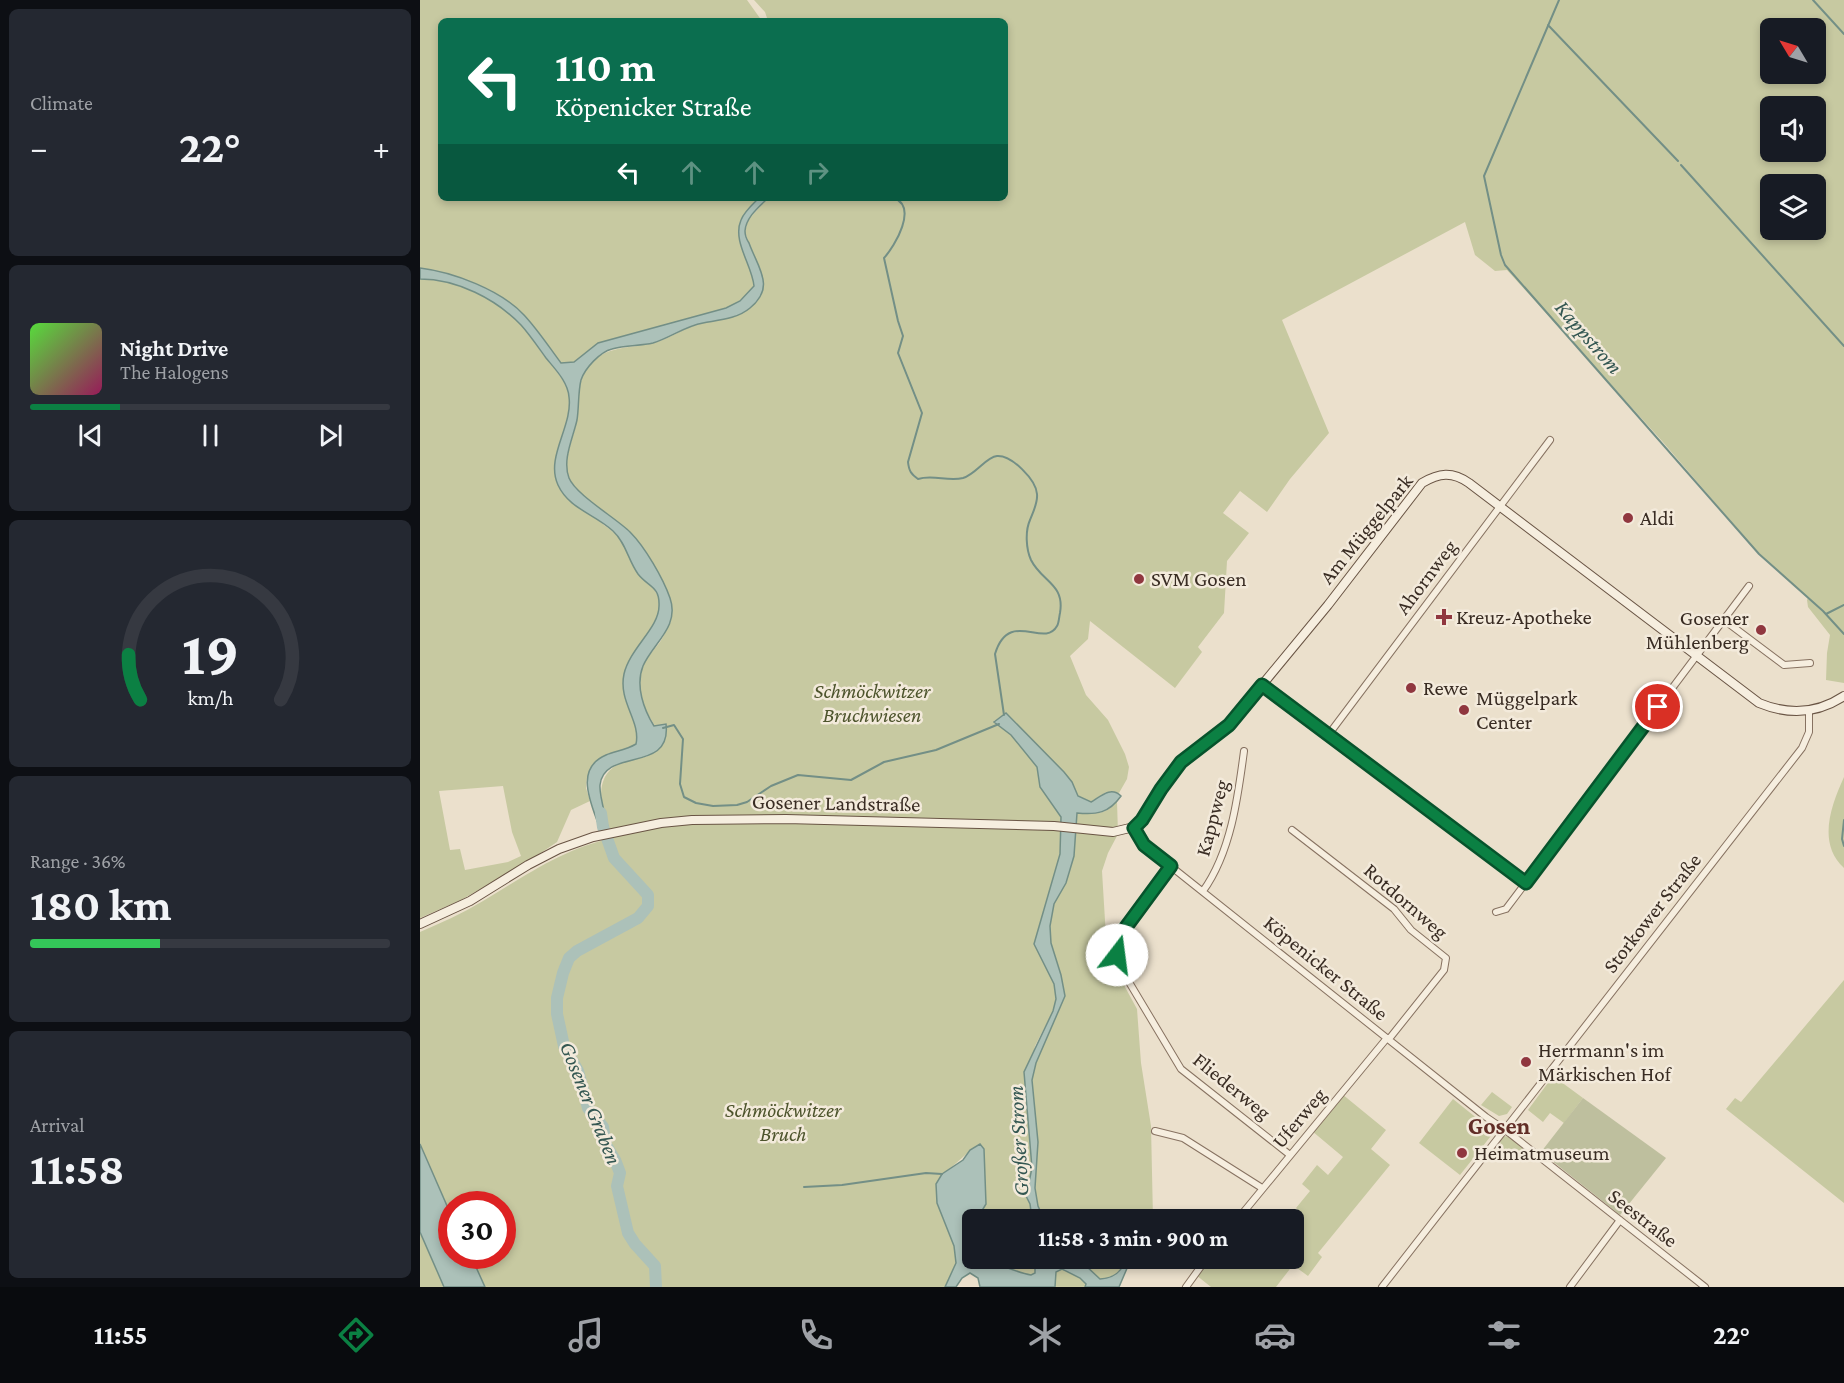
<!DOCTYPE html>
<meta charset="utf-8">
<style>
body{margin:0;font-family:"Crimson Pro",serif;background:#242831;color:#f1f3f6;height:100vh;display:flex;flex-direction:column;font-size:22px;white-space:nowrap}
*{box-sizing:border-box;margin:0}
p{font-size:20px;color:#9ea1a6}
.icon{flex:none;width:33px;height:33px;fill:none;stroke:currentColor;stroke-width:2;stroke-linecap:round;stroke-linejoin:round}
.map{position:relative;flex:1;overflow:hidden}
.details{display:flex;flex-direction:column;gap:9px;padding:9px;background:#0d0f14;width:420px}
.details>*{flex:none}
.hud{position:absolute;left:18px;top:18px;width:570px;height:183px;border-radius:9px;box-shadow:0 3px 9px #0003;background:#0b6e4f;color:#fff;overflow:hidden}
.needle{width:39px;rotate:308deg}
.buttons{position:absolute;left:1340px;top:18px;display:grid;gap:12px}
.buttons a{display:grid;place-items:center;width:66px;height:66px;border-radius:9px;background:#171b24;box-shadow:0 3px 9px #0003;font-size:30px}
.speed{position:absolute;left:18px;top:1191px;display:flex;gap:12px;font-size:30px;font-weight:700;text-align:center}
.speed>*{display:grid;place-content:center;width:78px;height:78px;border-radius:50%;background:#171b24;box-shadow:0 3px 9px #0003;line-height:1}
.speed .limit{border:9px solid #d22;background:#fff;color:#111}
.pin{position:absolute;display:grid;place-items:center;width:51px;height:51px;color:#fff;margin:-26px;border:3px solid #fff;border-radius:50%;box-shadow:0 2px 6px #0007}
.me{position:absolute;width:66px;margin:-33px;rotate:15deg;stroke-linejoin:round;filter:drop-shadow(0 0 4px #0008)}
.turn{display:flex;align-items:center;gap:21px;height:126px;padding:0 18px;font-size:27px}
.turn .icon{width:78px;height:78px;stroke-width:2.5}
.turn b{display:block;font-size:42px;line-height:51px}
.lanes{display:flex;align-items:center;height:57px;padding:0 18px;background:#0003;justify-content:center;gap:30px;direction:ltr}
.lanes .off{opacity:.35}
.big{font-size:45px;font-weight:700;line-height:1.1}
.details .widget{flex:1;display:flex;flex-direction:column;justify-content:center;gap:9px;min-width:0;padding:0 21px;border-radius:9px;background:#242831}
.details .dial{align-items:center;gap:0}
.dial svg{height:156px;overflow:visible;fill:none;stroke:#363941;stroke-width:7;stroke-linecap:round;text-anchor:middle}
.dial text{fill:#f1f3f6;stroke:none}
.song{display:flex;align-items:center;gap:18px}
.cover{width:72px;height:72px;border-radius:9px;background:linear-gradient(135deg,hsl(110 70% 55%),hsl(330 70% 35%))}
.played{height:6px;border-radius:3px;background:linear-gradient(90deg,#0b8043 25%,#363941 25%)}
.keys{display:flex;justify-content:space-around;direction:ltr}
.heat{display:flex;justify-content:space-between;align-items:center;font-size:33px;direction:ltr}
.charge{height:9px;border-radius:4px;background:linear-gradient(90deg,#34c759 36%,#363941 0)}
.trip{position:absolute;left:542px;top:1209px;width:342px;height:60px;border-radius:9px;background:#171b24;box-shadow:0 3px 9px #0003;font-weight:700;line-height:60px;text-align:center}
.tab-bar{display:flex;height:96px;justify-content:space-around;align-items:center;background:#090b0e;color:#9ea1a6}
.tab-bar .icon{width:42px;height:42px}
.tab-bar .on{color:#0b8043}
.tab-bar b{font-size:27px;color:#f1f3f6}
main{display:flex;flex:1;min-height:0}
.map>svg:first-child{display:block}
.green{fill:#c7c9a1;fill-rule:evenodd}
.cemetery{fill:#bebf9e}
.water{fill:#acc1b9;stroke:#738f86;stroke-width:1.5}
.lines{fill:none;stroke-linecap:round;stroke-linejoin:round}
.stream{stroke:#738f86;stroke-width:2}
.river{stroke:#acc1b9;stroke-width:12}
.minor-casing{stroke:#877261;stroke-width:8}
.secondary-casing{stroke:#695444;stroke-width:10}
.minor{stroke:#f6eedf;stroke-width:6}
.secondary{stroke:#f6eedf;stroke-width:8}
.route-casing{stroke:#07532c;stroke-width:15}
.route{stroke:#0b8043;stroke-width:10}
.poi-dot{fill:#90373f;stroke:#f3eadb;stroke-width:2}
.labels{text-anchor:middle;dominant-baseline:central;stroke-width:5;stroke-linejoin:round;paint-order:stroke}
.poi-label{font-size:21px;fill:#392c23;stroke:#f3eadb;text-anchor:start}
.street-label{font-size:21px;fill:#392c23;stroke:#f3eadb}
.park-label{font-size:21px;font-style:italic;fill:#4d542c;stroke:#f3eadb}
.water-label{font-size:22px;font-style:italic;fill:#345752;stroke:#f3eadb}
.quarter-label{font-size:24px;font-weight:bold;fill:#622e27;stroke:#f3eadb}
</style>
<main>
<section class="details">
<div class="widget"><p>Climate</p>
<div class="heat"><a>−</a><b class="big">22°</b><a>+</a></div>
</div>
<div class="widget">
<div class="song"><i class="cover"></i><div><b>Night Drive</b><p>The Halogens</p></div></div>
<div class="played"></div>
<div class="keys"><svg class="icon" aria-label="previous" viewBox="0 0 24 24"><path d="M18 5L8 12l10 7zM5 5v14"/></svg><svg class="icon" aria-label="pause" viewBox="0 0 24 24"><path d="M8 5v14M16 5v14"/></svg><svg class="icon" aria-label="next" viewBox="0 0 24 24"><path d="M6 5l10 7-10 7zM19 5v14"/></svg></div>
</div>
<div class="widget dial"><svg viewBox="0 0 100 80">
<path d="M14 69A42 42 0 1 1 86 69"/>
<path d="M14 69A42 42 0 0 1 8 46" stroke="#0b8043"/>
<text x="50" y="56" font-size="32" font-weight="700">19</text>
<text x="50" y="72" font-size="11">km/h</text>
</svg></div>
<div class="widget"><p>Range · 36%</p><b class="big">180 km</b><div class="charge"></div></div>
<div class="widget"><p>Arrival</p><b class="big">11:58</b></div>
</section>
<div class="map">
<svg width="1424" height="1287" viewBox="0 0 1424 1287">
<rect width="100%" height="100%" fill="#ebe0cc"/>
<path class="green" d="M0,0H327L342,21H21V198H339C333,204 324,212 321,220C313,241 332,265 334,286C325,296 319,303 306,308L178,343L154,362L141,363C129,347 118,330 104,315C78,287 36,275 0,268Z
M334,0H1424V683L1406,680L1407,653L1410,635L1388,607L1387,600L1388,598L1339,554L1242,441L1087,270L1075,271L1055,255L1045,222L862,320L909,433L870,479L847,512L820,491L803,513L829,533L807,561L804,613L778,647L782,652L755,688L670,621L668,639L650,656L666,695L688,720L705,754L709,767L707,779L699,793L686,792L671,802L658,796L652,782L586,713L574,721L591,735L617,767L620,787L641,817L640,854L614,944L634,984L636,999L633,1011L615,1046L605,1100L608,1118L612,1168L606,1196L610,1204L612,1219H557L566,1204L564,1150L560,1144C546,1152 536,1165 522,1174L517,1203L534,1246L536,1263L525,1287H65L51,1256H82V1204H32L31,1215L0,1144V932C21,923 43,913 63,901C105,876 144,848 193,838C182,814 170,776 201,763C224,752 226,766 245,739C229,720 212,691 223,666C227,657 234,650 240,642C244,636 247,628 251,621C242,590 235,556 210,532C196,518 155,495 149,478C142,460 154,438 157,420C159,408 158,386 163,376C179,344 204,350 233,343C246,340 258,332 270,327C300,316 315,324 340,298L332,252L325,232L328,220L348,198H585V21H348L345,12ZM1350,28H1395V74H1350ZM1350,106H1395V152H1350ZM1350,184H1395V230H1350Z
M0,279C37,279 78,299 102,326C110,336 117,346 124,356C133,367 145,380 149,394C153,415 142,442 135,461C148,479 160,500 175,517C183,526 194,530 202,541C209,551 211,564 218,574C227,586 240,588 239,606C239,628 210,648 204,674C198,702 221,721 216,744L204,751L187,754L167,777L166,788L170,801L151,810L137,842L109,861L41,900L0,918ZM83,786L92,832L101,856L88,862L45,870L40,849L30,850L19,791Z
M1424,777V868C1397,843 1411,806 1424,777Z
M697,801L698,834L688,853L682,871L686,937L705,987L717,1009L721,1063L731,1126L733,1219H624L618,1206L615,1188L618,1142L612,1080L616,1063L645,996L641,975L631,943L630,926L634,904L646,883L654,856L657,812C672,815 687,815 697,801Z
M1424,980V1203L1306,1109L1315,1098L1321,1102Z
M1133,1076L1163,1098L1144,1123L1130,1113L1123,1122L1108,1110Z
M1072,1092L1092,1107L1087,1114L1079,1116L1061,1105Z
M922,1094L966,1130L951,1149L970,1165L898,1253L902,1257L888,1276L873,1265L856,1287H791L776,1275L789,1259L873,1258V1223L881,1213L876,1208L890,1191L882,1184L897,1165L908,1175L923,1157L892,1131Z
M1033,1099L1074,1132L1040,1175L999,1143Z
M1084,1136L1090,1137L1110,1154L1109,1161L1100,1162L1081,1146L1080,1141Z
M0,1232L24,1287H0Z
M557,1259H615V1273L612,1275L595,1273Z
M629,1259H706C701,1272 693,1278 680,1279C662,1261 654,1262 630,1260Z
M642,1269L660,1278L666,1284L665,1287H635L636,1271Z"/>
<path class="cemetery" d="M1163,1098L1246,1158L1200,1215L1121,1152Z"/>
<path class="water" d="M339,198H348C339,207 326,217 325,231C325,235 327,240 329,243C338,268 356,287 330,308C317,319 299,320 283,323C265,326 250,338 233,343C220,346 205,345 192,349C180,352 165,368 161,380C158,392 159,408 157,420C153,438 142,460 149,478C156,495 196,518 210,532C225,547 243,578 250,598C260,627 233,643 223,666C215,686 224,710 234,726L246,724C252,774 184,747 180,785C179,796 186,816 188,828L180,829C172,805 153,769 186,755C196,751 206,750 216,744C221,721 198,702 204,674C210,648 239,628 239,606C240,586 228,587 218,574C208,560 206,543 193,531C175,514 149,509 138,485C125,457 153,426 149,397C148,382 135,369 126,358C118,347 110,335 101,325C76,299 37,279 0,279V268C33,272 81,290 104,315C118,330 129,347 141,363L154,362L178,343L306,308L320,301L334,286C332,265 312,241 321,220C324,212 333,204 339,198Z
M586,713L644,772L652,782L658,796L671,802C681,796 691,786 701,796C689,813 677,815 657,813L654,856L646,883L634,904L630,926L631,943L641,975L645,996L616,1063L612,1080L618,1142L615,1188L618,1206L624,1219H612L610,1204L606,1196L612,1168L604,1072L633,1011L636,999L634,984L614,944L640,854L641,817L620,787L617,767L591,735L574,722Z
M0,1144L31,1215L32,1256H51L65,1287H24L0,1232Z
M560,1144L564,1149L566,1204L557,1219L552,1220L549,1246L552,1258C570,1258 592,1272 611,1275L615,1273V1259L656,1262L665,1265L680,1279C694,1278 702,1272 706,1259H711L699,1287H665L666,1284L660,1278L642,1269L636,1272L635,1287H560L558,1278L550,1273L542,1278L536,1287H525L536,1263L534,1246L517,1203L516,1184L522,1174L543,1160L550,1150Z"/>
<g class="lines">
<path class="stream" d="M1139,0L1064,176L1081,255L1085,265L1339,554L1403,611L1424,634
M1393,0L1424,34
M1128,25L1258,161
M1261,165L1424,346
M474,198C498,207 475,246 464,258L478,321L483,336L478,353L502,413L488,462C489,471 491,474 498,479C513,474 528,482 543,478C556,474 566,457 577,456C592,455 616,480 617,494C618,503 613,512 610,520C605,531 606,549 611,560C622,582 645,584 640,613C639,617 639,623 637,626C624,649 589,608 575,654L584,715
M1406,614L1424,605
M243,728L254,725L263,739L260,784L264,797L276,803L293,806L317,805L327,802L351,786L378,775L431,780L464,762L516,750L579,724
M1424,820L1422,839L1424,846
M384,1187L422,1185L506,1173L522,1174"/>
<path class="river" d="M181,813L183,827L194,858L228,895V906L218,918L157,951L149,958L143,973L137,998V1014L144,1046L158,1071L168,1108L183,1127L186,1145L195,1160L200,1173L197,1186L208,1233L215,1244L235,1266L236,1287"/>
<g class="minor-casing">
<path id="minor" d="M1304,620L1364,665L1390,663
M842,685L1106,883
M909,734L1130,440
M714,827L724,845L1066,1117L1088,1132L1285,1287
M872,830L974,909L991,930L1026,958L1024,970L969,1039
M751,866L695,942L703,972L761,1069L870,1155
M783,891C811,852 818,797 824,751
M1076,912L1086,909L1329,586
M735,1131L763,1138L842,1188
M817,1220L967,1038
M766,1287L787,1258
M962,1287L1382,748L1389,732V711
M1150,1287L1200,1220"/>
</g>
<g class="secondary-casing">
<path id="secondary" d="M0,924L50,901L108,865L139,849L173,837L241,823L272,820L366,819L634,826L693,832L714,827L722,820L741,789L761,762L809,725L908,605L1002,483C1019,473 1032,471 1049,483L1339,703C1368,715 1397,714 1424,696"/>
</g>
<use href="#minor" class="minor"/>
<use href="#secondary" class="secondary"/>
</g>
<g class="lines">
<g class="route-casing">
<path id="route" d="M697,955L695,942L751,866L724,845L714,828L722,820L741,789L761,762L809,725L842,685L1106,883L1238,707"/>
</g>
<use href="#route" class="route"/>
</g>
<g class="poi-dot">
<circle cx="1208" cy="518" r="6"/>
<circle cx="719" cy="579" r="6"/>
<path d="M1021 608h6v6h6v6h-6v6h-6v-6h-6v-6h6z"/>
<circle cx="1341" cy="630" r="6"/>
<circle cx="991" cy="688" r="6"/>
<circle cx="1044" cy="710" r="6"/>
<circle cx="1106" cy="1062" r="6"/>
<circle cx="1042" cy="1153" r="6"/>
</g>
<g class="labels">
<g class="poi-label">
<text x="1220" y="518">Aldi</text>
<text x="731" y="579">SVM Gosen</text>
<text x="1036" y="617">Kreuz-Apotheke</text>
<text x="1329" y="618" text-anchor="end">Gosener<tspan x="1329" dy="24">Mühlenberg</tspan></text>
<text x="1003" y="688">Rewe</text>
<text x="1056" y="698">Müggelpark<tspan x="1056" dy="24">Center</tspan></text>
<text x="1118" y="1050">Herrmann's im<tspan x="1118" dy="24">Märkischen Hof</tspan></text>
<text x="1054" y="1153">Heimatmuseum</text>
</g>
<g class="street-label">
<text transform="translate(946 529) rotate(-51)">Am Müggelpark</text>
<text transform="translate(1006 577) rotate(-53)">Ahornweg</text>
<text transform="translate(416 803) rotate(1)">Gosener Landstraße</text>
<text transform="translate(792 818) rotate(-75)">Kappweg</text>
<text transform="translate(986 901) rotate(41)">Rotdornweg</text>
<text transform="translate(1232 913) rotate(-52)">Storkower Straße</text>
<text transform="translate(906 968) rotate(39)">Köpenicker Straße</text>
<text transform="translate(812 1086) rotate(39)">Fliederweg</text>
<text transform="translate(879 1118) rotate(-50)">Uferweg</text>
<text transform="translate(1223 1218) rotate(38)">Seestraße</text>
</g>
<g class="park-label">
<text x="452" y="691">Schmöckwitzer<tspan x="452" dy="24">Bruchwiesen</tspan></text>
<text x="363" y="1110">Schmöckwitzer<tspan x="363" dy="24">Bruch</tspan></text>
</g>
<g class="water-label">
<text transform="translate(1169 337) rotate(49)">Kappstrom</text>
<text transform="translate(171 1103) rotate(68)">Gosener Graben</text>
<text transform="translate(598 1141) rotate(-93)">Großer Strom</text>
</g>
<g class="quarter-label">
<text x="1079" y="1125">Gosen</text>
</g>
</g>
</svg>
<div class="buttons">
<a><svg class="needle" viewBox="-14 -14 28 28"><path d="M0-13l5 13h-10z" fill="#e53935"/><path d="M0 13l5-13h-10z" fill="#9ea1a6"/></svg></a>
<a><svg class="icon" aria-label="sound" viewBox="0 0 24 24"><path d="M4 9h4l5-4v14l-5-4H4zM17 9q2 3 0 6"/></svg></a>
<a><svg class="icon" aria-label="layers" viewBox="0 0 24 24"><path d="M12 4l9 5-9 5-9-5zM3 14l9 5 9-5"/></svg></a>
</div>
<div class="speed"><div class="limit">30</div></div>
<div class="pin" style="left:1238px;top:707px;background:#d93025"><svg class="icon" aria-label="arrive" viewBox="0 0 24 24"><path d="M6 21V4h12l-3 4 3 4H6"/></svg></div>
<svg class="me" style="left:697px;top:955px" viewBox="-20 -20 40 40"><circle r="19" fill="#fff"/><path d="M0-13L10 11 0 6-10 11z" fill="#0b8043"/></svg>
<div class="trip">11:58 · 3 min · 900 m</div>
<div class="hud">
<div class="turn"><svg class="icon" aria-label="left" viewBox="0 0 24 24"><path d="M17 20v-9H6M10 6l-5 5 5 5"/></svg><div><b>110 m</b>Köpenicker Straße</div></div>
<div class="lanes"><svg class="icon" aria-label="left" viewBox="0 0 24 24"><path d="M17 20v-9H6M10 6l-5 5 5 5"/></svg><svg class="icon off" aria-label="ahead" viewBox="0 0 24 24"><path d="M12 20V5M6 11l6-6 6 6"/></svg><svg class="icon off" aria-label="ahead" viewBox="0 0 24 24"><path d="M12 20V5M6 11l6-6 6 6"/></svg><svg class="icon off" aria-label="right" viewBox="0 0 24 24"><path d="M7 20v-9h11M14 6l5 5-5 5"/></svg></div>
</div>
</div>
</main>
<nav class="tab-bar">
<b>11:55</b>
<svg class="icon on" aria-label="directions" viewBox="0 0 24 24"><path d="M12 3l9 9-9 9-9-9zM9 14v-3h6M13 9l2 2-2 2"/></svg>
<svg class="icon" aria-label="music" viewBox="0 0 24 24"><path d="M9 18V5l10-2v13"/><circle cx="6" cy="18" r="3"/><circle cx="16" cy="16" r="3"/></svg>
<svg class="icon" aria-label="phone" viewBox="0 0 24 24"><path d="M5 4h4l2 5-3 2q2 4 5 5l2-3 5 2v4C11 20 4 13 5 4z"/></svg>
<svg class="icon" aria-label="climate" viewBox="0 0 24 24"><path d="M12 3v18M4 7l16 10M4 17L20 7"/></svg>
<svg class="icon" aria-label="car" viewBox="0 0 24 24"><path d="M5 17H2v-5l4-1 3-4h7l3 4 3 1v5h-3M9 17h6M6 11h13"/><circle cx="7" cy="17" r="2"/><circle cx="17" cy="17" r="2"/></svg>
<svg class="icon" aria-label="filters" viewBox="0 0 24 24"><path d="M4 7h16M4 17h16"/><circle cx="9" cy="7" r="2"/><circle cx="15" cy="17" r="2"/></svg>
<b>22°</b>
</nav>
